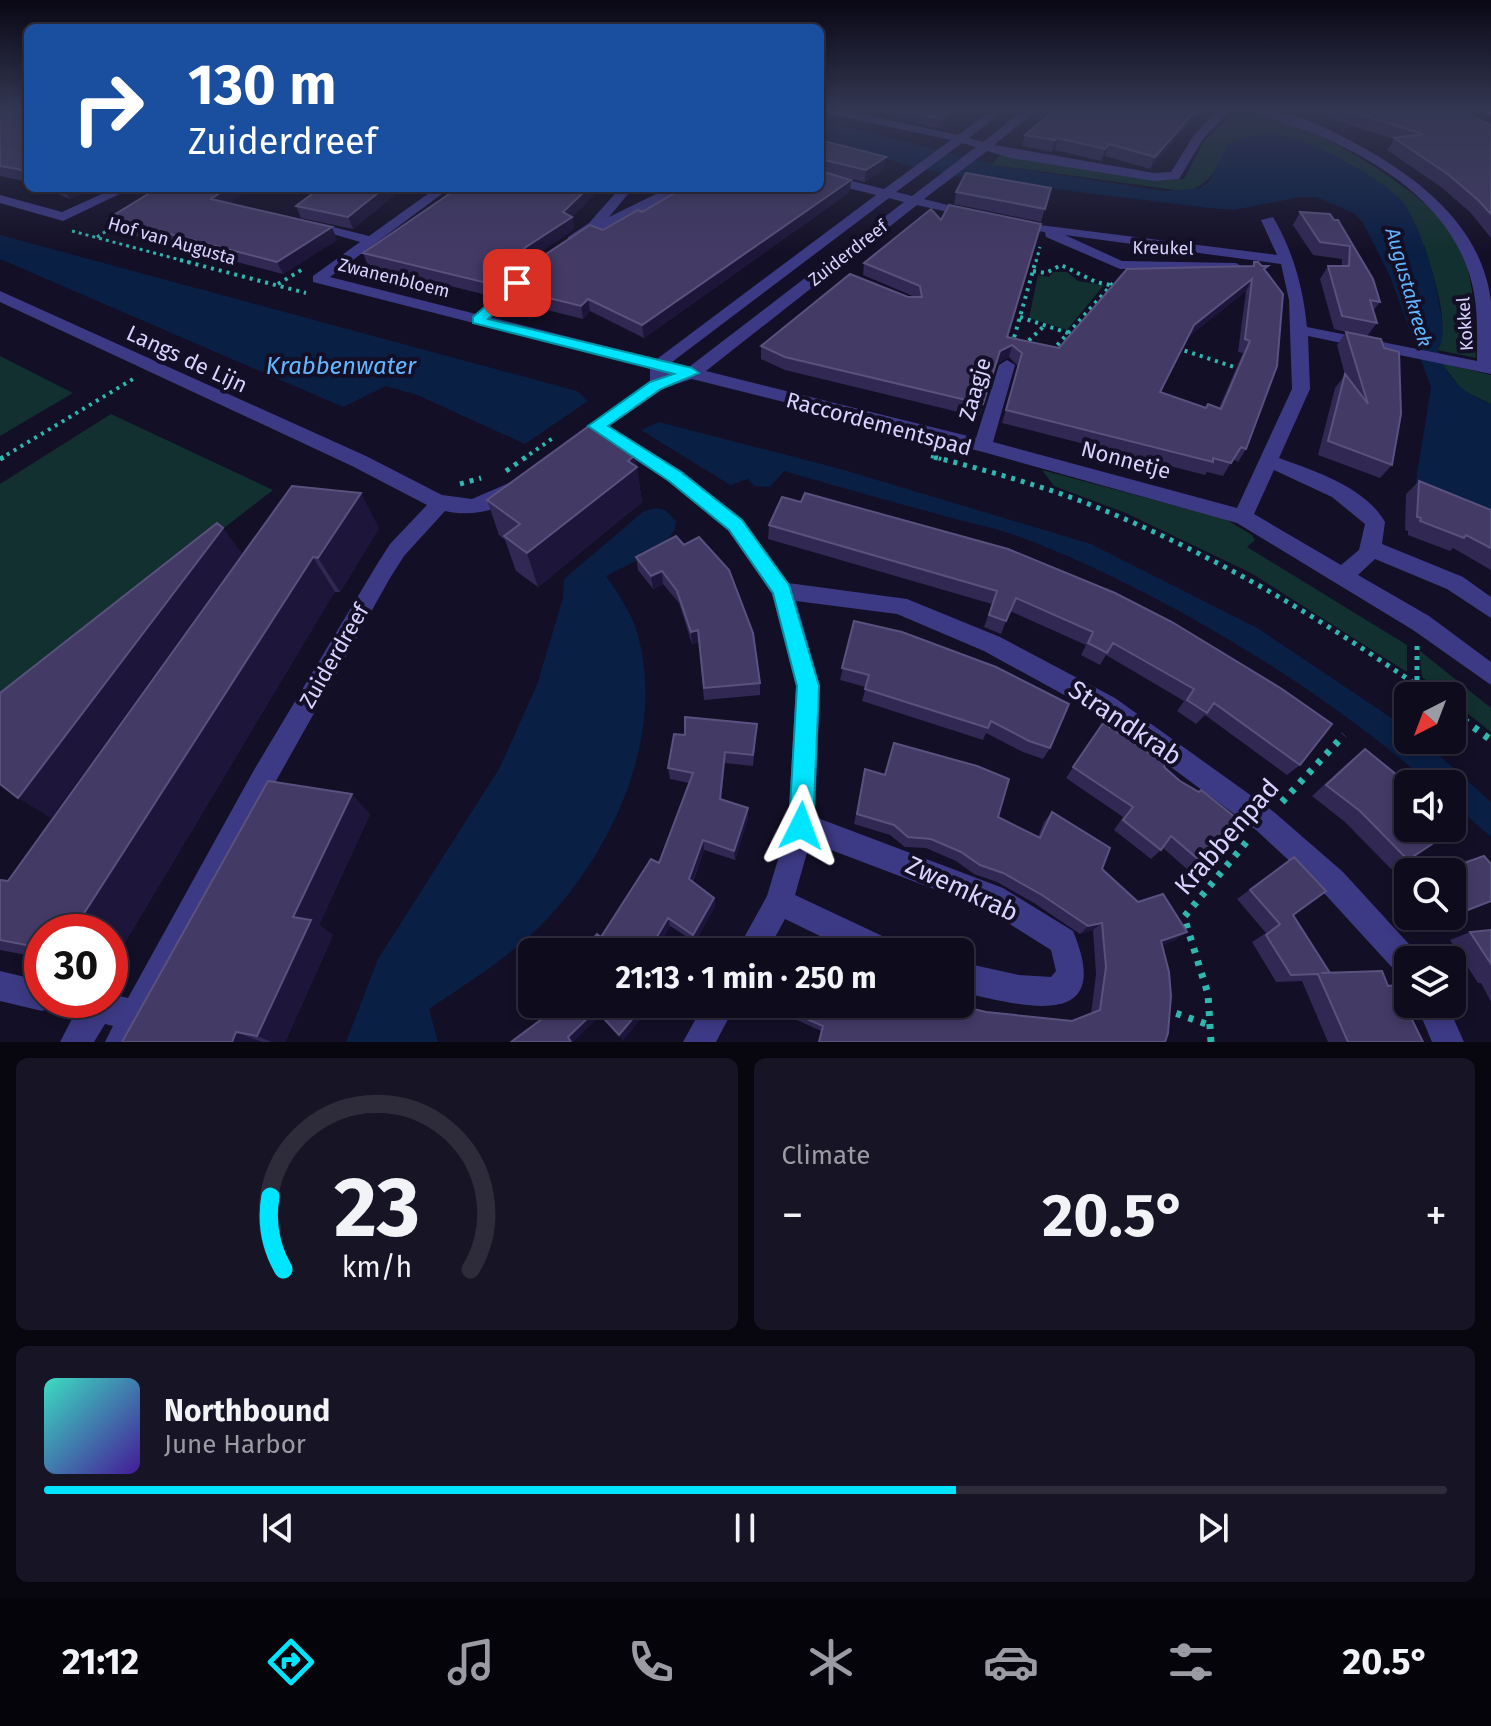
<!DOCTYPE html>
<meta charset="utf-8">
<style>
body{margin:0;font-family:"Fira Sans",sans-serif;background:#171425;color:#f1f3f6;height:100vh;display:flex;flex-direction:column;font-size:30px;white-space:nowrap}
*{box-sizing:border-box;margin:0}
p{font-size:26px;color:#9b9ba3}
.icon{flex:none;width:44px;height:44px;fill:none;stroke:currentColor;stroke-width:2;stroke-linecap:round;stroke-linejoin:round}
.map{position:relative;height:1042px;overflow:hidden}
.panel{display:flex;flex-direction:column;gap:16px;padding:16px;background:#08060f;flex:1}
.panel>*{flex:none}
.banner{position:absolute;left:24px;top:24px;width:800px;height:168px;border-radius:12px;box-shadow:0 4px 12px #0003,0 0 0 2px #2e2b3b;background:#1a4fa0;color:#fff;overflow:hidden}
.needle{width:52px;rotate:222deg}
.controls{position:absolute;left:1394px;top:682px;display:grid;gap:16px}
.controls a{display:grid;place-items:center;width:72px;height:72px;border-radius:12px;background:#0e0b1c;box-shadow:0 4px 12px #0003,0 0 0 2px #2e2b3b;font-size:40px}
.speed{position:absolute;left:24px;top:914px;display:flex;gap:16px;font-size:40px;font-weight:700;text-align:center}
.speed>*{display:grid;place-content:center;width:104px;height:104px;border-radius:50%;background:#0e0b1c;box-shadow:0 4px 12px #0003,0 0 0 2px #2e2b3b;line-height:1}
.speed .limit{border:12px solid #d22;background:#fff;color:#111}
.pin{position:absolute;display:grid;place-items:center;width:68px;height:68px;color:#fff;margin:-34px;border-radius:16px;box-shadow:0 4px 12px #0006}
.me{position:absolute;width:88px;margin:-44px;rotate:3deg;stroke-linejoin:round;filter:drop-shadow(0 0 6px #0008)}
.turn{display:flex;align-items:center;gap:28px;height:168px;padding:0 32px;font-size:36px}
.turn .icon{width:104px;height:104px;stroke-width:2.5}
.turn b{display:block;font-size:56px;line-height:68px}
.big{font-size:60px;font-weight:700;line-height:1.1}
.panel .tile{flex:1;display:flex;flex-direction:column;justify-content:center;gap:12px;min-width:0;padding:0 28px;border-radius:12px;background:#171425}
.panel .dial{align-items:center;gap:0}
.dial svg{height:208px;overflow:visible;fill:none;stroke:#2e2b3b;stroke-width:7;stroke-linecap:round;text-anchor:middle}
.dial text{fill:#f1f3f6;stroke:none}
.song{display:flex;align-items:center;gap:24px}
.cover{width:96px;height:96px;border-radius:12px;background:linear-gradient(135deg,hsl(170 70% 55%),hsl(260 70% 35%))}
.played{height:8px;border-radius:4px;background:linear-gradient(90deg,#00e5ff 65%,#2e2b3b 65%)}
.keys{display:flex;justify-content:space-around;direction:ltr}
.heat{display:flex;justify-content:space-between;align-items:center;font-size:44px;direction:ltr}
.panel .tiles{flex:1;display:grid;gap:16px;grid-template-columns:1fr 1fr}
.tile:last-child{grid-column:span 2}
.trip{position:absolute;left:518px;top:938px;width:456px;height:80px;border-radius:12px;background:#0e0b1c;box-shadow:0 4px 12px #0003,0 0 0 2px #2e2b3b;font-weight:700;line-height:80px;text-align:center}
.tab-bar{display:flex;height:128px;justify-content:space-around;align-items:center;background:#06040b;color:#9b9ba3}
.tab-bar .icon{width:56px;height:56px}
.tab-bar .active{color:#00e5ff}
.tab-bar b{font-size:36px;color:#f1f3f6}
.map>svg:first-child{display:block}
.green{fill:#12302f}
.water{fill:#0a1f44}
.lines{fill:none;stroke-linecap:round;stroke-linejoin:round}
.path-far3{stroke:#2fb8b0;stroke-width:3;stroke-dasharray:3 4;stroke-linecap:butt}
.path-far2{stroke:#2fb8b0;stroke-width:4;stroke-dasharray:3 5;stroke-linecap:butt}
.path-far1{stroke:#2fb8b0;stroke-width:5;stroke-dasharray:4 6;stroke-linecap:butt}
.path{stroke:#2fb8b0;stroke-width:7;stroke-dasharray:5 8;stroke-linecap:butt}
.minor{fill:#3d3a85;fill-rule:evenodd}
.major{fill:#c25bff;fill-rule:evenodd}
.wall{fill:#312854;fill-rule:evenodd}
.shaded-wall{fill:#1d163a}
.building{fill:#433a66;stroke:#5a527e;stroke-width:2;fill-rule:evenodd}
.route{fill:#00e5ff;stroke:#0095a6;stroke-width:2}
.labels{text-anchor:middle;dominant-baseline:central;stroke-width:8;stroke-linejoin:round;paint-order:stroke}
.far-street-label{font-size:18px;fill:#d9d4ff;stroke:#130f26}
.far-water-label{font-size:20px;font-style:italic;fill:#62b6ff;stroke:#130f26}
.street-label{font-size:22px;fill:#d9d4ff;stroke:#130f26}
.water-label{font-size:24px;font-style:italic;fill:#62b6ff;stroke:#130f26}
.near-street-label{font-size:26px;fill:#d9d4ff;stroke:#130f26}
</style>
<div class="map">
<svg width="1491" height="1042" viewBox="0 0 1491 1042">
<rect width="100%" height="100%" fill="#130f26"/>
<path class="green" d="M1241,108C1291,110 1425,190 1452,232C1476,270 1474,315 1476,358L1437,350C1452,325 1432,273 1424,245L1228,144C1216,168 1211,187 1183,191L986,164L993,163L1000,155L1163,180L1184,179L1204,141Z
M1053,272H1067L1078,281L1104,285L1067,330L1029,318L1038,275L1049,277Z
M0,356L73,393L0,436Z
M1441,363L1491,375V404L1463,391Z
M111,414L273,490L0,702V484Z
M1042,470L1225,519L1252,535L1255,540L1247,547L1407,645V672L1251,573L1126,513L1054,486Z
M1419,650L1491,708V732L1452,701V696H1446L1422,677Z"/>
<path class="water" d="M820,120L999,166L1165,191L1200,188L1210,180L1228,144C1242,139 1261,133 1276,135C1312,140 1375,174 1401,200C1417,217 1434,273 1438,297C1441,317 1447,333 1438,350C1446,378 1464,394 1491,404V519L1415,487L1431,387L1389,274L1363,223L1354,213L1316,197H1300L1234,210L1209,208L966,178L909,166L820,137Z
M0,235L577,391L588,401L525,444L417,395L386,386L343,407L0,259Z
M659,422L837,468L1091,544L1259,629L1408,729V740H1422L1491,802V837L1452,803V784H1430C1320,687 1161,591 1023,538C997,528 968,523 941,515C889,501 836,486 784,471L770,487L754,486L748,479L730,485L641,430Z
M656,508L665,510L676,521C677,546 626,565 606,576C617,592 630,611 636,629C667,729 617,842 550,916C516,953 470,981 429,1009L438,1042H346L378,959L499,769L537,685L563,598L564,579L644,511Z"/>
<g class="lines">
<path class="path-far3" d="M72,231L188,262
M97,237L119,223
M1036,262L1040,247"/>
<path class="path-far2" d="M180,260L306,293
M1033,271L1046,273L1061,265L1096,282L1110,285
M278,284L303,269
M1020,317L1068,333
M1012,345L1036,260
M1023,346L1045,325
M1177,348L1243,370
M1052,351L1115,281
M931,456L941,459
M0,459L133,379
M523,459L553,438"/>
<path class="path-far1" d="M934,457C985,470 1036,484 1086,503C1209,551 1325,620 1432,696
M0,459L4,457
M506,471L526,457
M460,484L481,478
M1417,646V684
M1452,711L1455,714"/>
<path class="path" d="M1453,712L1491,740
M1282,802L1344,735
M1164,1009L1212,1026
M1211,1042L1208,994L1184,917L1249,839"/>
<path class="minor" d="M820,108H833L958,135L994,108H1007L969,138L983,142L1026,108H1039L994,145L1154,173L1171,172L1194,135L1220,108H1232L1203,139L1179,179L1154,181L1011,158L987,151L924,199L975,212V218L917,205L706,371L976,438L999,365L1007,360L1015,365L993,442L1237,508L1292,389L1289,300L1281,264L1065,235L1122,261L1236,263L1243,267L1236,271L1120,269L1046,237L1045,232L1008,227V221L1277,255L1261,220L1273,217C1293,251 1303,287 1307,327L1477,361C1477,338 1478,315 1474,293C1460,216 1394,170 1327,139C1304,128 1274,122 1254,108C1287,108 1322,126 1351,141C1415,175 1481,223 1491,301C1491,325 1491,350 1491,374L1308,336L1310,389L1279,458C1315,471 1365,487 1385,522L1382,544L1463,577L1491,597V618L1447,589L1375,559L1358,575L1429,616L1491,662V685L1413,630L1237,523L983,452L692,379L661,389L609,426L682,471L742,520L788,583L907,599L1000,637L1115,698L1274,812L1343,872L1418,954L1421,960H1408V979L1398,974L1323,892L1256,830L1099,714L984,651L897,614L796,601L820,686L815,817L1003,888L1073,931C1116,1034 1020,1005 960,992V962L1019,975L1051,977L1056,971L1051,950L984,908L810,842L795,895L895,942L900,952H853L785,919L767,952H736L767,896L788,826L796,686L772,594L728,530L668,481L597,435L573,449L564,443L650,381V368L313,282V276L360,242L302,225L309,221L369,236L436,188H450L330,277L476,314L523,270L528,269L535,273L533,276L490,317L657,359L876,195L820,181V173L884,189L951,140L820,112ZM962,143L976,147L912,196L896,192ZM889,198L904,202L689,367L672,362ZM1274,470L1332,497L1365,524L1359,550L1341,565L1254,514Z
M115,188H132L63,221L0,203V195L62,212Z
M620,188H633L609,217L668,188H684C674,198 577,244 568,243V237L589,223Z
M0,291L366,456L442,495L472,499L509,483L519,490C504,512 469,517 445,511L404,556L390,578L272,788L138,1042H105L113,1026L105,1024L94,1042H60L73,1017L50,1008L42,1011L0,1001V971L42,981V1000H110V994L128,998L254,770L376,566L390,544L427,505L352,466L0,302Z
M704,1004H736L716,1042H683Z
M1416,1004H1447L1464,1042H1432Z"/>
<path class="major" d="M1478,108H1491V115Z"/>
</g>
<path class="wall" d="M0,108H28V182L0,176Z
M857,108H966L938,128Z
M1295,108H1455L1491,125V238L1470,212L1441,187L1387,150L1394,139Z
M1184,129L1150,169L1105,156L1101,161L1055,150L1052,152L1022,146L1025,135Z
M820,140L886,157L884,169L865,182L820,171Z
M43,188H95L70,199Z
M158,188H251L229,203L337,240L283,274L117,231L109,218Z
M403,188L353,229L301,218L296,206Z
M1051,188L1041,222L954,204L956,192Z
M850,192L644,338L590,311L583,319L511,301L508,288L603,230L642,212Z
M931,209L1007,337L1059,348L1252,266L1254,262L1266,271L1246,449L1238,462L1233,459L1223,476L1207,472L1205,475L1002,423L1018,366L1009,357L996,364L979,417L785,370L761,359V346L908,297H915L863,275L864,263ZM1246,291L1238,352L1243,353L1219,408H1206L1160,392L1188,337Z
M1300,212L1338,220L1380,302L1373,311L1377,323L1367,336L1392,465L1380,478L1318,455L1335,388L1345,375L1337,345L1346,332L1334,329L1320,279L1328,266H1342V259L1313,255L1293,225Z
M572,217L574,229L529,260L491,296L368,266L363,253Z
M635,455L642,502L538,587L516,571L505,540L499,535L487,500Z
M1419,481L1491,510V570L1453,548L1450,551L1408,535V531L1405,530L1406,494Z
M292,486L379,528L340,592H335L42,932V958L0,950V880L8,881Z
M769,525L1008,549L1300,765L1287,775L1205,715L1196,724L1177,711L1184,701L1106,655L1100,665L1081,655L1086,645L1010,611L1001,634L984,627L992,604L768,539Z
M676,536L760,683V695L704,700L699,642L692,644L679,603L663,584L653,589L638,570L636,557Z
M854,621L1050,748L1043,759L1023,752L986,733L983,740L862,701L866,687L840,680Z
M1103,723L1164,767L1199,860L1188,870L1163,848L1151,859L1114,830L1123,817L1066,778Z
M757,724L753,766L725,763L721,800L748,808V818L735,860L704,850L693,882L714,898L715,906L695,942L670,926L655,952H581L601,937L659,863L689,783L670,779L668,768L685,735Z
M1365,749L1408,860L1391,869L1345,822L1312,796L1351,760Z
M865,769L998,817L1038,837L1044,822L1052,812L1102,869L1138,902L1187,932L1175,940L1162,945L1165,1042H818L821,1031L797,1020L802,1004L986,1012L1072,1021L1091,1014L1096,974L1093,930L1080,934L1034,903L997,882L974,874L956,861L926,848L905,847L890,835L854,824Z
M370,814L319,925L333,935L285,1042H122Z
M1294,857L1293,915L1330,973L1388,986L1423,1042H1328L1302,981L1276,982L1252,942L1266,933L1237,899Z
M1452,872L1491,902L1436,923L1431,916H1452Z
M1491,930V1002L1481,983H1478L1450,940L1470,932Z"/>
<path class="shaded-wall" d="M955,108H966L938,128L940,119Z
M1200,108H1208L1184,129L1150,169L1155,157L1189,118Z
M1058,138L1055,150L1052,152L1055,140Z
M1109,144L1105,156L1101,161L1105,149Z
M886,157L884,169L865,182L866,170Z
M851,180L850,192L644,338L642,325Z
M63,188H95L70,199Z
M227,188H251L218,211L211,199Z
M384,188H403L353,229L348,217Z
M588,188H602L572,217L574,229L529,260L491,296L487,283Z
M332,227L337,240L283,274L277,262Z
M1252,279L1246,291L1188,337L1194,325Z
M588,299L590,311L583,319L581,306Z
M1012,345L1009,357L996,364L979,417L1000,351Z
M635,455L642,502L538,587L527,553Z
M361,493L379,528L340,592L318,558Z
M223,528L242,553L51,818L18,798Z
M313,557L335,592L110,968V932H72Z
M662,571L663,584L653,589L651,576Z
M698,630L699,642L692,644L691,632Z
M725,752V763L720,810V799Z
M352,794L370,814L319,925L333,935L285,1042H272L257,1036L293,917Z
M748,808V818L735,860L734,851Z
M703,840L704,850L690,888L689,879Z
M714,898L715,906L695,942L693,935Z
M1491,901V902L1436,923L1455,915Z
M668,918L670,926L655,952H648Z
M1102,923L1093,930L1080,934L1088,926Z
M1187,932L1175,940L1151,949L1161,941Z
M645,1004H653L623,1041L619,1035Z
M596,1010L600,1016L573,1042H571L568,1037Z
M236,1032L262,1042H232Z"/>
<path class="building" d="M0,108H28V173L18,169L0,166Z
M895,108H955L940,119Z
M1057,108H1200L1189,118L1155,157L1109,144L1105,149L1058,138L1055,140L1025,135Z
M1338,108H1455L1491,125V214L1478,200L1449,175L1394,138L1423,134Z
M820,140L886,157L866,170L820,159Z
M820,171L851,180L642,325L588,299L581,306L508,288L540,258L590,225L603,230L638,210L642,212L683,188H820Z
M966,173L1051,188L1045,209L956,192Z
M158,188H227L211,199L332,227L277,262L109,218Z
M320,188H384L348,217L296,206Z
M458,188H588L563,212L572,217L526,247L487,283L363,253Z
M949,205L1041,224L1007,337L1059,348L1127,269L1254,266V262H1258L1262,266H1268L1264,269L1283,294L1277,366L1246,449L1241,447L1231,463L1213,458V462L1006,410L1022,353L1012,345L1000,351L983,404L785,357L761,346L850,274L908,297H922L920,286L864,263L931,209L941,220ZM1252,279L1245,339L1250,341L1221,409L1208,404L1206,408L1160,392L1194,325Z
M1300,212L1330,214L1334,220H1338L1373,279L1380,302L1370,300L1377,323L1342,316L1328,266H1349L1350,246L1320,242Z
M1346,332L1381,339L1384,348L1399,352L1401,414L1392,465L1328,441L1345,374L1368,404Z
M589,426L635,455L628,461L637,467L527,553L504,536L520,524L487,500Z
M1419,481L1491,510V548L1466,535L1464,538L1420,521L1421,518L1417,517Z
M292,486L361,493L318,558L313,557L72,932H42V948L0,940V880L8,881Z
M805,493L1008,549L1115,593L1172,622L1282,689L1332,724L1300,765L1214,703L1207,713L1187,700L1194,689L1113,643L1107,653L1088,643L1093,632L1016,598L1006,621L989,615L997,591L769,525L782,497L801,502Z
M217,523L223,528L18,798L0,784V693Z
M676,536L684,545L699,537L729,570L753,633L760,683L704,688L698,630L691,632L677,591L662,571L651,576L636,557Z
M854,621L902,632L996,667L1069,704L1050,748L1029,741L991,721L988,728L865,689L869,675L842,668Z
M685,717L757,724L753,755L725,752L720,799L748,808L734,851L703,840L689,879L714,898L693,935L668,918L648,952H581L597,934L601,937L651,859L659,863L693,773L668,768L674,734L685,735Z
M1103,723L1166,764L1164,767L1180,781L1199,792L1201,790L1235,817L1199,860L1171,836L1161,850L1123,820L1133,807L1073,767Z
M894,743L977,766L1009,779L998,817L1040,838L1052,812L1110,848L1102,869L1138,902L1163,894L1187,932L1161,941L1169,972L1171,996L1168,1033L1165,1042H819L823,1026L798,1015L802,1004H952L986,1012L1072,1021L1100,1010L1106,967L1102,923L1088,926L1042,895L1003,873L980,865L961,852L931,839L908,837L894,825L857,814L865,769L885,775Z
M1365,749L1408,784V828H1452V824L1456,828L1408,860L1360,811L1326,785Z
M268,781L352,794L293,917L311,920L257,1036L236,1032L232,1042H122Z
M1484,856L1491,864V901L1455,915L1452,911V872H1438Z
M1294,857L1326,891L1293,915L1330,973H1321L1382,971L1388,986L1395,985L1423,1042H1348L1318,974L1291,975L1266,935L1280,924L1250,890Z
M1491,930V964L1470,932Z
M556,1004H645L619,1035L596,1010L568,1037L571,1042H511L558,1007Z"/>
<linearGradient id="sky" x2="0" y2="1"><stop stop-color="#0a0815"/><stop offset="0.43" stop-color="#333752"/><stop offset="1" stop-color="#333752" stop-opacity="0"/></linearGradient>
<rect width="1491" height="254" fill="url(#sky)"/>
<path class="route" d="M517,279L522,281V286L488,319L692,368L699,373L661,389L608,426L681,472L742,520L789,585L819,686L813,826L809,835L801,838L792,835L789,826L797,686L773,593L729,530L669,481L588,426L650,382L674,374L473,323V317Z"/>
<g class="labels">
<g class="far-street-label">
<text transform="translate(172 241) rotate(16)">Hof van Augusta</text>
<text transform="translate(1163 248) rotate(1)">Kreukel</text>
<text transform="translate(848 253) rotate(-38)">Zuiderdreef</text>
<text transform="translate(394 278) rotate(14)">Zwanenbloem</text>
<text transform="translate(1465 324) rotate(-94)">Kokkel</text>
</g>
<g class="far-water-label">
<text transform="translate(1409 287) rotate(74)">Augustakreek</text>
</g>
<g class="street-label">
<text transform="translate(187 359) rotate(25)">Langs de Lijn</text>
<text transform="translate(975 389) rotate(-74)">Zaagje</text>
<text transform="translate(879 424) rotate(15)">Raccordementspad</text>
<text transform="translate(1126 460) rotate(15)">Nonnetje</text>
<text transform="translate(334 656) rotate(-60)">Zuiderdreef</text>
</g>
<g class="water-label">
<text x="341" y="366">Krabbenwater</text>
</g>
<g class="near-street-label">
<text transform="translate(1125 723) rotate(34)">Strandkrab</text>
<text transform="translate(1227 837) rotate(-49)">Krabbenpad</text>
<text transform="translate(962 889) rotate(25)">Zwemkrab</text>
</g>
</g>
</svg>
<div class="controls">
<a><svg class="needle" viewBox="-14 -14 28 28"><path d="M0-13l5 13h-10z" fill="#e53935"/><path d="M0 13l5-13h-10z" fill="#9b9ba3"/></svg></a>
<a><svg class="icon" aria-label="sound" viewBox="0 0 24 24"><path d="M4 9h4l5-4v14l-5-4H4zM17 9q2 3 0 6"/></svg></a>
<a><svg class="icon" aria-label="search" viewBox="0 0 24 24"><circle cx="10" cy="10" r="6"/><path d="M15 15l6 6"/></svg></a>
<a><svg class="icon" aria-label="layers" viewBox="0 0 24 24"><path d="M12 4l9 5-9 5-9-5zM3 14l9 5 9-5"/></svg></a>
</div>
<div class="speed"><div class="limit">30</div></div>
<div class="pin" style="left:517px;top:283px;background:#d93025"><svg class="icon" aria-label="arrive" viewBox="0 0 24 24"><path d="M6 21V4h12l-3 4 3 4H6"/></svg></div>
<svg class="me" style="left:801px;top:826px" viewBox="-20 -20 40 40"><path d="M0-17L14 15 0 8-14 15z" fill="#00e5ff" stroke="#fff" stroke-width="4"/></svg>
<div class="trip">21:13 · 1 min · 250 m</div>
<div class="banner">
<div class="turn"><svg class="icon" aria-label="right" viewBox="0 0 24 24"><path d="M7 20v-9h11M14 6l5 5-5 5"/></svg><div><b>130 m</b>Zuiderdreef</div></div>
</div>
</div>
<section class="panel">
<div class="tiles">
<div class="tile dial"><svg viewBox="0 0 100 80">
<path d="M14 69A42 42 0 1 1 86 69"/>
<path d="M14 69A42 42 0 0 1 9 41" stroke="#00e5ff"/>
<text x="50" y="56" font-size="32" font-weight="700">23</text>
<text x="50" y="72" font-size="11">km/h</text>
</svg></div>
<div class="tile"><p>Climate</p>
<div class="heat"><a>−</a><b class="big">20.5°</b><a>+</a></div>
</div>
<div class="tile">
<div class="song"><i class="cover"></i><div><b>Northbound</b><p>June Harbor</p></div></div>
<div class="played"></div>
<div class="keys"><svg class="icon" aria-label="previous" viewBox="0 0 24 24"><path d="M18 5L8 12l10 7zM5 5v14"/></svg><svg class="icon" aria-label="pause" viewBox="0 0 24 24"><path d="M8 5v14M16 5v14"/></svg><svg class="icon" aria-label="next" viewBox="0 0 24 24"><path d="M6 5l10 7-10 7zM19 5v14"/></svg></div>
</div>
</div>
</section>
<nav class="tab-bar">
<b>21:12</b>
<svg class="icon active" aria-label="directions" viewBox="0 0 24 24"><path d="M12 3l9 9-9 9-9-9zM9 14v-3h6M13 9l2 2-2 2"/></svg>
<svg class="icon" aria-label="music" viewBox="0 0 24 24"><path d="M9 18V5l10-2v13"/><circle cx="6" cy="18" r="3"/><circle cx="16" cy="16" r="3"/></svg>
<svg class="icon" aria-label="phone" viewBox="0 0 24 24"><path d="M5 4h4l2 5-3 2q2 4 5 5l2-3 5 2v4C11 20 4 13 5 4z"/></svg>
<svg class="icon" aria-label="climate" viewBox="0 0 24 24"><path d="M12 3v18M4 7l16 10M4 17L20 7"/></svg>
<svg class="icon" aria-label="car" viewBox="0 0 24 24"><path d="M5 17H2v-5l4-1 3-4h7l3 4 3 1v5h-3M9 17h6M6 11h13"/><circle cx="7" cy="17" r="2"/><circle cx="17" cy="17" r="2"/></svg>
<svg class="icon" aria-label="filters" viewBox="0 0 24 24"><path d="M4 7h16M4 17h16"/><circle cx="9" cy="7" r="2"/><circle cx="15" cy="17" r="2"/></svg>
<b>20.5°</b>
</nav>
